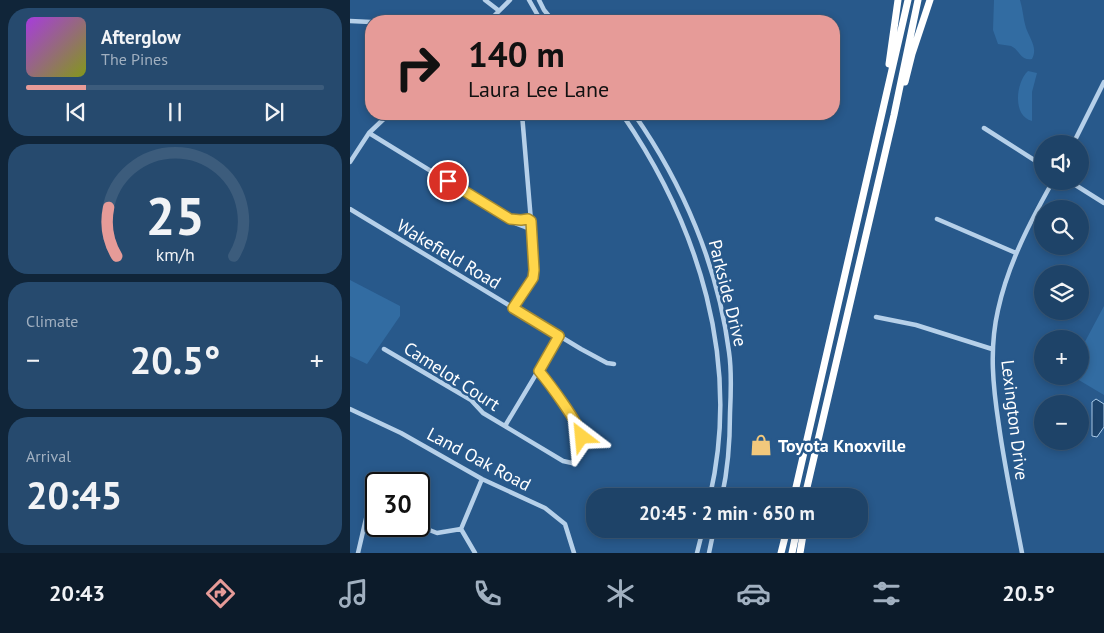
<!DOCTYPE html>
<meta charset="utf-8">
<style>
body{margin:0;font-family:"PT Sans",sans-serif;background:#264a6e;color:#f1f3f6;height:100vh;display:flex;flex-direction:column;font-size:19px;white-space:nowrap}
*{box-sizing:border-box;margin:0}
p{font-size:16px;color:#a1b0c0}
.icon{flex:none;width:28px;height:28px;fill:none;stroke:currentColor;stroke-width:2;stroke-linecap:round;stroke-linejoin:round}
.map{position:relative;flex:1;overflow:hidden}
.drawer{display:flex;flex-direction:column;gap:8px;padding:8px;background:#102539;width:350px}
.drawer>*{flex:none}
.guide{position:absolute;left:15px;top:15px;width:475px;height:105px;border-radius:20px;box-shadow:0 2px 8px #0003,0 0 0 1px #3c5c7c;background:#e69b98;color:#111;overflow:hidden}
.fabs{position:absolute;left:684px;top:135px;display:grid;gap:10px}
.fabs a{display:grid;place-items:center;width:55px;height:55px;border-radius:50%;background:#1e4368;box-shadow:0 2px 8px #0003,0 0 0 1px #3c5c7c;font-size:25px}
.speed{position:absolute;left:15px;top:472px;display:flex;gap:10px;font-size:25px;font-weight:700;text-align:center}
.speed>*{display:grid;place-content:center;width:65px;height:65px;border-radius:50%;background:#1e4368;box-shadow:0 2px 8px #0003,0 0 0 1px #3c5c7c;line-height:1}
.speed .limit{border:2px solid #111;border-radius:8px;background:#fff;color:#111}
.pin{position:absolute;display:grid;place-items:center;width:42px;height:42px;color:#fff;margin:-21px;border:2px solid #fff;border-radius:50%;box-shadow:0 1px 5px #0007}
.me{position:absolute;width:55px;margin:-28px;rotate:331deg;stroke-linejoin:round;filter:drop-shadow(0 0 4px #0008)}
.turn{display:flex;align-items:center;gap:18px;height:105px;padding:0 20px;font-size:22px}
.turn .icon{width:65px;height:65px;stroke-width:2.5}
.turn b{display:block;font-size:35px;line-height:42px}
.big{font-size:38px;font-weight:600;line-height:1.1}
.drawer .widget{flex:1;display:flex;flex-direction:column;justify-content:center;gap:8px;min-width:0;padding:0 18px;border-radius:20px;background:#264a6e}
.drawer .dial{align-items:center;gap:0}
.dial svg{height:130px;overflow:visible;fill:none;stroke:#3c5c7c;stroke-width:7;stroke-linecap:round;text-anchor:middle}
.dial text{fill:#f1f3f6;stroke:none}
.song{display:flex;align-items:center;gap:15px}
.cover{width:60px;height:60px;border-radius:8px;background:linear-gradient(135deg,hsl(280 70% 55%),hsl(70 70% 35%))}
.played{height:5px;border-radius:2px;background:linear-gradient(90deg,#e69b98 20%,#3c5c7c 20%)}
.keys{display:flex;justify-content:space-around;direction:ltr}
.heat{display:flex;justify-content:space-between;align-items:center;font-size:28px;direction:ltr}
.trip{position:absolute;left:236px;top:488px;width:282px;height:50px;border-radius:20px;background:#1e4368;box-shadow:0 2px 8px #0003,0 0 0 1px #3c5c7c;font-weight:600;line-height:50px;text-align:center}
.tab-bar{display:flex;height:80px;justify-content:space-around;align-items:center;background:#0c1b2a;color:#a1b0c0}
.tab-bar .icon{width:35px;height:35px}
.tab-bar .active{color:#e69b98}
.tab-bar b{font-size:22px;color:#f1f3f6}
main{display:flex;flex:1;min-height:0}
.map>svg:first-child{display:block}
.green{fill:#326ca2}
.water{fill:#1c436b;stroke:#abccea}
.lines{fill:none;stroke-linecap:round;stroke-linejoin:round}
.minor{stroke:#b6d0e9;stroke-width:4.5}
.highway{stroke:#fff;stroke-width:7}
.route-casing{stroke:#a68a30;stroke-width:12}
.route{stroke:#ffd54a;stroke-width:9}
.labels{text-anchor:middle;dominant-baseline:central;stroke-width:5;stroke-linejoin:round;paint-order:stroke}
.street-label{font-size:18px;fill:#fff;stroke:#28598b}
.poi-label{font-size:18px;font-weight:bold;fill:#fff;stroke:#28598b;text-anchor:start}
</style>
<main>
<section class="drawer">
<div class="widget">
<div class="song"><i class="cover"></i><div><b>Afterglow</b><p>The Pines</p></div></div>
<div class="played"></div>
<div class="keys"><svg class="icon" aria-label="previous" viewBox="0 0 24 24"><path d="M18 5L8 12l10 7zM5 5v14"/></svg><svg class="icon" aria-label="pause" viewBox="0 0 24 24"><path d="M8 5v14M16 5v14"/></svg><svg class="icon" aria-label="next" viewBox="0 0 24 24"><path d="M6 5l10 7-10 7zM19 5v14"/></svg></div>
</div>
<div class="widget dial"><svg viewBox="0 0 100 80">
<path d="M14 69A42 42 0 1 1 86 69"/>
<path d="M14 69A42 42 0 0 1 9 39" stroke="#e69b98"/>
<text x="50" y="56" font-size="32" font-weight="700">25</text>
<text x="50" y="72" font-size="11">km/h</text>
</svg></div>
<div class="widget"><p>Climate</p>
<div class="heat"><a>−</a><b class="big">20.5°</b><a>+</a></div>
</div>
<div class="widget"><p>Arrival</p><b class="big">20:45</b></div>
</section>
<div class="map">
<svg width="754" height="553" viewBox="0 0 754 553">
<rect width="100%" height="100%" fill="#28598b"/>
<path class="green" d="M644,0H670C673,9 673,19 676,28C680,39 688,48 682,59C670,61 670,50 661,46C657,45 652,45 648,44L643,30Z
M678,71L687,73L682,92V121C662,116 666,82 678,71Z
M0,280L50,306V316L17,364L0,356Z
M754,306V395L722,376H730V351Z"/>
<path class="water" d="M746,399L754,404V427L747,437L742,436V402Z"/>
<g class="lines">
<path class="minor" d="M135,0L148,10
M179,0L191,21
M189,0L194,10L203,21
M0,21L21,22
M139,21L160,0
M172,114L181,221
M272,114C349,226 391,361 360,496
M284,114C333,184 368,266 379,352C382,372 381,393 380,413C380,441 378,469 372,496
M634,128L692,165
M19,133L167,224L175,227
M723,144L754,82
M0,162L19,133L39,114
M719,181L754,203
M0,209L231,349L257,363L264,364
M172.5 223a4.5 4.5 0 1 1 9 0a4.5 4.5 0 1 1-9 0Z
M587,219L666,253
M163,308L183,278L185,269L181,225
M526,317L566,325L642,349
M34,349L121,400L133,413L213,461L222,463L227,459L232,434L198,381L189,371
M0,409L51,433L132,479L195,508L215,524L224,553
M155,426L209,336
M69,526L87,533L111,529
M111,529L132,479
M111,529L125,553
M8,553L18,510L26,506
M347,553L353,529
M359,553L364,529
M672,553C664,511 655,469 649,426C643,387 639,349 648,310C658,264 680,222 703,181"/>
<path class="highway" d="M539,64L548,0
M555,82L562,54L580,0
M444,496L558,0
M455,496L544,115L568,0
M431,553L437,529
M442,553L447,529
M450,553L454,529"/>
</g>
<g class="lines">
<g class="route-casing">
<path id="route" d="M98,181L160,219L171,220L178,219L181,221L184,270L183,278L163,308L209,336L189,371C199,383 229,423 232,437"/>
</g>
<use href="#route" class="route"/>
</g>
<defs>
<g id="shop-bare" transform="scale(1.725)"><path d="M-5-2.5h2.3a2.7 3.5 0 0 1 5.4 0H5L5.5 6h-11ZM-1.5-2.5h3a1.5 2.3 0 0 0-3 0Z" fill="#f2c87c" stroke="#28598b" stroke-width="2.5" paint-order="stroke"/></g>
</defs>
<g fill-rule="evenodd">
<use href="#shop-bare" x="411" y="445"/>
</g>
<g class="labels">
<g class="street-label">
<text transform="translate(99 254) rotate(31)">Wakefield Road</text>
<text transform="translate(378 293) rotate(76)">Parkside Drive</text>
<text transform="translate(102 376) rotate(33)">Camelot Court</text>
<text transform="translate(665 420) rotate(83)">Lexington Drive</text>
<text transform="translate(129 459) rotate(28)">Land Oak Road</text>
</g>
<g class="poi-label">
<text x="428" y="445">Toyota Knoxville</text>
</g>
</g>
</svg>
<div class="fabs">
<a><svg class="icon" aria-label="sound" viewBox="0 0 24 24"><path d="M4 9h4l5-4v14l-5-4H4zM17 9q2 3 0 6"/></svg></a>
<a><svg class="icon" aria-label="search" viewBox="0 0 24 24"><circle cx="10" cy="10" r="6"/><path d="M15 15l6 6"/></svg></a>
<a><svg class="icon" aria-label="layers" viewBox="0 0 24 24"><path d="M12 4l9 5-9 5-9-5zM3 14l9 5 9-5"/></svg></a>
<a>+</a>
<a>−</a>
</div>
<div class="speed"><div class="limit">30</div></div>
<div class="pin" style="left:98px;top:181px;background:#d93025"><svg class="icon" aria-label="arrive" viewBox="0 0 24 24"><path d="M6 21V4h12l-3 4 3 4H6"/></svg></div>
<svg class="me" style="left:232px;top:437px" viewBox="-20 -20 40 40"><path d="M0-17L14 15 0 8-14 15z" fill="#ffd54a" stroke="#fff" stroke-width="4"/></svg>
<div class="trip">20:45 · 2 min · 650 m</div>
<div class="guide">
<div class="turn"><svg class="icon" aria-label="right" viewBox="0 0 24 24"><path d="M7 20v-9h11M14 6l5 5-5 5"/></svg><div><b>140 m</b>Laura Lee Lane</div></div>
</div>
</div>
</main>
<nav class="tab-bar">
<b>20:43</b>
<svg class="icon active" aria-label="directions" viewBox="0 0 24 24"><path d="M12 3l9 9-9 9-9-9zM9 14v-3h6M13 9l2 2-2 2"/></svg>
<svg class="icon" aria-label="music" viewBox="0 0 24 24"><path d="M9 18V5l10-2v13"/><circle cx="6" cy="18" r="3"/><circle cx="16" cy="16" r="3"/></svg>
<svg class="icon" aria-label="phone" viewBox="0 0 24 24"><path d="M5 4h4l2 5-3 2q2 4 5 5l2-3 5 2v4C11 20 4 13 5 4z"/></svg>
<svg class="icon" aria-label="climate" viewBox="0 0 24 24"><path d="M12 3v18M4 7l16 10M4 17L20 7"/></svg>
<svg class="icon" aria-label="car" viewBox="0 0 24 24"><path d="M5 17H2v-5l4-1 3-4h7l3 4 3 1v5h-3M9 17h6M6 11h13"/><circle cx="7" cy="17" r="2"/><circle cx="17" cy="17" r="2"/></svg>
<svg class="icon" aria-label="filters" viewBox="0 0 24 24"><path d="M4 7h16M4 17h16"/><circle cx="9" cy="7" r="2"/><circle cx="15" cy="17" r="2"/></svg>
<b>20.5°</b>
</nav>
